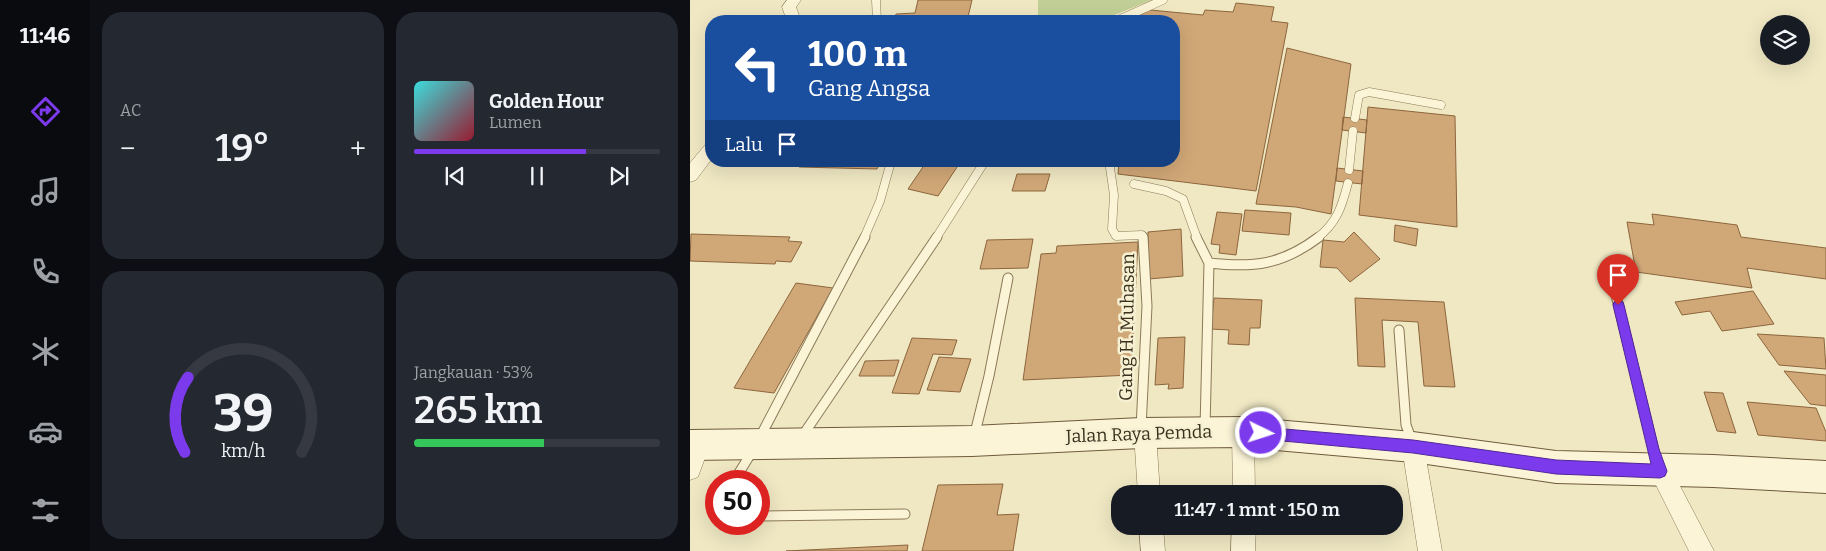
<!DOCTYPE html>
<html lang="id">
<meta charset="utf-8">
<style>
body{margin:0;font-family:Bitter,serif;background:#242831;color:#f1f3f6;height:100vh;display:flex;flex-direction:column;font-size:19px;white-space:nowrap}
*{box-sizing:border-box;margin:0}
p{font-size:16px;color:#9ea1a6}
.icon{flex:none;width:28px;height:28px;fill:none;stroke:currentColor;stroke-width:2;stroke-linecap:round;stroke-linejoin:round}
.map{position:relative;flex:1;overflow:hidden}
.panel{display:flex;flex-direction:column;gap:12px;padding:12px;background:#0d0f14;width:600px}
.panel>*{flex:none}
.hud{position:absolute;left:15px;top:15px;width:475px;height:152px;border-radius:20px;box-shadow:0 5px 20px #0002;background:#1a4fa0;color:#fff;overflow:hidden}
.buttons{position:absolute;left:1070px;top:15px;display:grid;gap:10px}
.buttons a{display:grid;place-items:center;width:50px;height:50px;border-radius:50%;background:#171b24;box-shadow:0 5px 20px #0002;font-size:25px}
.speed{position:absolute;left:15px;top:470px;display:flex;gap:10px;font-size:25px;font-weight:700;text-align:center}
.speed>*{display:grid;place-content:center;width:65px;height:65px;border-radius:50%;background:#171b24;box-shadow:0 5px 20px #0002;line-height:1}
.speed .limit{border:8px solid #d22;background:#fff;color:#111}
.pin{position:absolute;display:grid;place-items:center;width:42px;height:42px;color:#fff;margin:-51px -21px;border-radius:50% 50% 50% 0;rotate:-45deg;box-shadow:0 0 5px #0007}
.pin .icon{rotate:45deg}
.me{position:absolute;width:55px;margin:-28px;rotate:94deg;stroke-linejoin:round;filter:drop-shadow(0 0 4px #0008)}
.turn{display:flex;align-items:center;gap:18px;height:105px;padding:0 20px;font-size:22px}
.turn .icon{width:65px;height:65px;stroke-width:2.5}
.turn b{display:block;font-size:35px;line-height:42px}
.then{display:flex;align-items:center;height:48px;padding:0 20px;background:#0003;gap:10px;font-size:19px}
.big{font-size:38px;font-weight:600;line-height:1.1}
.panel .tile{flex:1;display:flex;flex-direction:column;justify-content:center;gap:8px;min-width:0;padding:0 18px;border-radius:20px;background:#242831}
.panel .dial{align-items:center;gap:0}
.dial svg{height:130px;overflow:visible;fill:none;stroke:#363941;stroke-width:7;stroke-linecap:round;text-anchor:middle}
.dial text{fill:#f1f3f6;stroke:none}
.song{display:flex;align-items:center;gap:15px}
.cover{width:60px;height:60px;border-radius:8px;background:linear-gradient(135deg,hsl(180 70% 55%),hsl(350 70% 35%))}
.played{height:5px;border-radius:2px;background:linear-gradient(90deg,#7c3aed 70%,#363941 70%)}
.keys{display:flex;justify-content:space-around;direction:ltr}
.heat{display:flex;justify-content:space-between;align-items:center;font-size:28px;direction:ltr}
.charge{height:8px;border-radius:4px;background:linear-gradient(90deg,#34c759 53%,#363941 0)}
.panel .tiles{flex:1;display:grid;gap:12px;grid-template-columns:repeat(2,1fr)}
.trip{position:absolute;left:421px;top:485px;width:292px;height:50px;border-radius:20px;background:#171b24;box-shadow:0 5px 20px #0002;font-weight:600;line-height:50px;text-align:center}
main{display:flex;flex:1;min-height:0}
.tabs{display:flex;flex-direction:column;width:90px;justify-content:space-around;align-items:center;background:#090b0e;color:#9ea1a6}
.tabs .icon{width:35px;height:35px}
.tabs .selected{color:#7c3aed}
.tabs b{font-size:22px;color:#f1f3f6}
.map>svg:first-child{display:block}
.green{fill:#c2cf96}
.building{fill:#d0a777;stroke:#8c663d}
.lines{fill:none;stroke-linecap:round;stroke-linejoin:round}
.service-far1-casing{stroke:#8c7a59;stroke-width:9}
.service-casing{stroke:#8c7a59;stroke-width:11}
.minor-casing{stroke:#8c7a59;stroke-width:1}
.secondary-casing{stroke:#6e5b3c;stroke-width:2}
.service-far1{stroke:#fbf4d7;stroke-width:8}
.service{stroke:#fbf4d7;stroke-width:9}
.minor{fill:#fbf4d7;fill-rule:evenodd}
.secondary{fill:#fbf4d7;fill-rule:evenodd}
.route{fill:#7c3aed;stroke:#51269a}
.labels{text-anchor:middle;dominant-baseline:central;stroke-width:5;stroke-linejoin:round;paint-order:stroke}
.street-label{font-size:18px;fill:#3b2f1e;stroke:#f7f1d3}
</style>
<main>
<nav class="tabs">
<b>11:46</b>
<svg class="icon selected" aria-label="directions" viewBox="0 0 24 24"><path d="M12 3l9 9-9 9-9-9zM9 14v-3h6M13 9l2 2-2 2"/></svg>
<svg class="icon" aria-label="music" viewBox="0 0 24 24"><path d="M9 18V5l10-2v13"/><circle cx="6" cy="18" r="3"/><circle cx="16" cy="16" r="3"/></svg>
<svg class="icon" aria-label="phone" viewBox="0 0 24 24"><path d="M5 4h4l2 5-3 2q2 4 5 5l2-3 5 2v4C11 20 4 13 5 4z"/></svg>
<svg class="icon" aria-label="climate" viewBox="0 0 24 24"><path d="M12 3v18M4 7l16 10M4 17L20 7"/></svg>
<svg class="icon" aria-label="car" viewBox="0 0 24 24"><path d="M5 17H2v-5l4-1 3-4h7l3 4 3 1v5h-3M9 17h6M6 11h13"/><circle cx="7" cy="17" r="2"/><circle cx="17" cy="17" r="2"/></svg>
<svg class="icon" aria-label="filters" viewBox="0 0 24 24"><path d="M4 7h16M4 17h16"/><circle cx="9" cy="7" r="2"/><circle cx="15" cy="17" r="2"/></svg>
</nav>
<section class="panel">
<div class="tiles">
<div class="tile"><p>AC</p>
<div class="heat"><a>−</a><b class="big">19°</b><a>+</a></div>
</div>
<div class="tile">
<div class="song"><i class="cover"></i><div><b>Golden Hour</b><p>Lumen</p></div></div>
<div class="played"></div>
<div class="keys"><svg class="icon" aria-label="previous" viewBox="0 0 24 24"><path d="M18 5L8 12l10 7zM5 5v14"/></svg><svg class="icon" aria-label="pause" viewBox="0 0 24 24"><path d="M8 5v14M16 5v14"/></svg><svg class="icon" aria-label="next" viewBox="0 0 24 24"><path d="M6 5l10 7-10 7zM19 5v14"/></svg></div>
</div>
<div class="tile dial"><svg viewBox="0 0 100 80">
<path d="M14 69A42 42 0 1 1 86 69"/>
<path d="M14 69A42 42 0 0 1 16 23" stroke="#7c3aed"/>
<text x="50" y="56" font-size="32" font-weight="700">39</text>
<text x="50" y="72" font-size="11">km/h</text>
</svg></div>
<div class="tile"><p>Jangkauan · 53%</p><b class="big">265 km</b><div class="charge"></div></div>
</div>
</section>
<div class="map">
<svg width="1136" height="551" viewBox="0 0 1136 551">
<rect width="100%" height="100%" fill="#f0e8c3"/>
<path class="green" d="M348,0H462L409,21H348Z"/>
<path class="building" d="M228,0H282L277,21H204L206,14L225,13Z
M546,3L584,7L581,21L598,23L566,191L428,174L429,161H484V21H438L460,10L513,15L515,10L543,12Z
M597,48L661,64L641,214L606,207L566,204Z
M678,107L765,116L767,227L669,215Z
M653,117L677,120L676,133L652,130Z
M112,161H191L187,169L109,167Z
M237,161H271L248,196L218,189Z
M647,168L673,171L672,184L646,181Z
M327,174H360L355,191H322Z
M555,210L601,213L599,235L552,231Z
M527,212L552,214L546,255L529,253L530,245L521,244Z
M962,214L1047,225L1051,237L1136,248V279L1057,268L1062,288L946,272L937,222L964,225Z
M705,225L728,229L726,246L704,241Z
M491,229L493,276L459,279L458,232Z
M664,232L690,259L660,282L647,268L630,267L633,240L654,242Z
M1,234L100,237L98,241L112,242L101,262L86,261L85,264L0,261Z
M343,239L338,268L290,269L297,240Z
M448,242L441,375L333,380L351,254L366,253L367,246Z
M106,283L143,288L84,393L44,388Z
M1063,291L1084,324L1032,331L1020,311L992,315L985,302Z
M524,298L572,300L570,328H560L559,345L538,344L539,330L521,329Z
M665,298L754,302L765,387L734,386L728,322L692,320L695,367L668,366Z
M1067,334L1134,338L1136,369L1089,365Z
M495,337L493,388L478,389L479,384L465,385L468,338Z
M222,338L267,340L262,355L243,354L229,394L202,393Z
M249,357L281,359L270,392L237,390Z
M209,360L204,376H169L175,361Z
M1094,371L1136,375V406L1120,404Z
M1014,392L1033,393L1046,433L1027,431Z
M1057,402L1126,408L1136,432V441L1068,435Z
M313,484L307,515L329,514L323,551H232L248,485Z
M218,545L217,551H96Z"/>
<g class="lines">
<g class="service-far1-casing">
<path id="service-far1" d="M186,0L187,21
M426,21L473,0
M665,118L669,95L679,92L751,105
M419,161L424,195L422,229L426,236L452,235L453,238
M659,170L663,131
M444,184L476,191L493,199L507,238
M174,238L190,201L200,165
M246,238L295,161
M627,238C647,223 652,206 658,183"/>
</g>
<g class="service-casing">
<path id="service" d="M506,237L519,263
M924,287L967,463
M709,330L716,425L722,441
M451,428L457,306L453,237
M515,428L519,263C564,268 592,265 629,237
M284,437L299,376L318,278
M111,438L247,237
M69,439L175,237
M44,481L63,450
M69,516L215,514"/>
</g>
<g class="minor-casing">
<path id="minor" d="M97,0H111L106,7L111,21H97L92,7Z
M21,143V160L6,180L0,182V163L15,145Z
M553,421L561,424L564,432L565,494H543L542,432L545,424Z
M455,422L463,425L466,433L470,494H448L444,433L447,425Z
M9,433L17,436L20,444L8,477L0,480V439L1,436Z
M723,436L731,439L734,447L752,551H728L712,447L715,439Z
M970,460L978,463L1024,551H999L959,471L962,463Z
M449,526H473L475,551H451Z
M542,526H566L565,551H541Z"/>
</g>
<g class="secondary-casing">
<path id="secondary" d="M553,417L723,432L866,451L1023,455L1136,461V493L1023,487L866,483L723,462L553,447L451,448L282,456L0,460V430L282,426L451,418Z"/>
</g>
<use href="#service-far1" class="service-far1"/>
<use href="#service" class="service"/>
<use href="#minor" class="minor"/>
<use href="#secondary" class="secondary"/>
</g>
<path class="route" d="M928,300L933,302L934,305L969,449L977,471L975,476L970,478L866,474L723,453L571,439L566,438L564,433L566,428L571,427L723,440L866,460L961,464L923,305L924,302Z"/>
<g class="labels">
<g class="street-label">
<text transform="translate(437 327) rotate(-89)">Gang H. Muhasan</text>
<text transform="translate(449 434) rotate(-2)">Jalan Raya Pemda</text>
</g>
</g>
</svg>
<div class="buttons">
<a><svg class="icon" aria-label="layers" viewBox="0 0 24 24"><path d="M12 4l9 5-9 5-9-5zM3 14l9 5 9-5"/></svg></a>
</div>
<div class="speed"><div class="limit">50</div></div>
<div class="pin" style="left:928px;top:305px;background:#d93025"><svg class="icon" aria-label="arrive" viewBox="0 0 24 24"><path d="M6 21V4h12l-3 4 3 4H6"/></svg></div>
<svg class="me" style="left:571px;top:433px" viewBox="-20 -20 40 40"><circle r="17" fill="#7c3aed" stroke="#fff" stroke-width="3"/><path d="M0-11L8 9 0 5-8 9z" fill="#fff"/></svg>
<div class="trip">11:47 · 1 mnt · 150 m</div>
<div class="hud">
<div class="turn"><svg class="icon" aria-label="left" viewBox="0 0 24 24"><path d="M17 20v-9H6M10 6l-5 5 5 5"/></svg><div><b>100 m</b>Gang Angsa</div></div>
<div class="then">Lalu<svg class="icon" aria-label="arrive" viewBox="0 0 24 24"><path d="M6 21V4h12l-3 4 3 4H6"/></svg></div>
</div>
</div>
</main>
